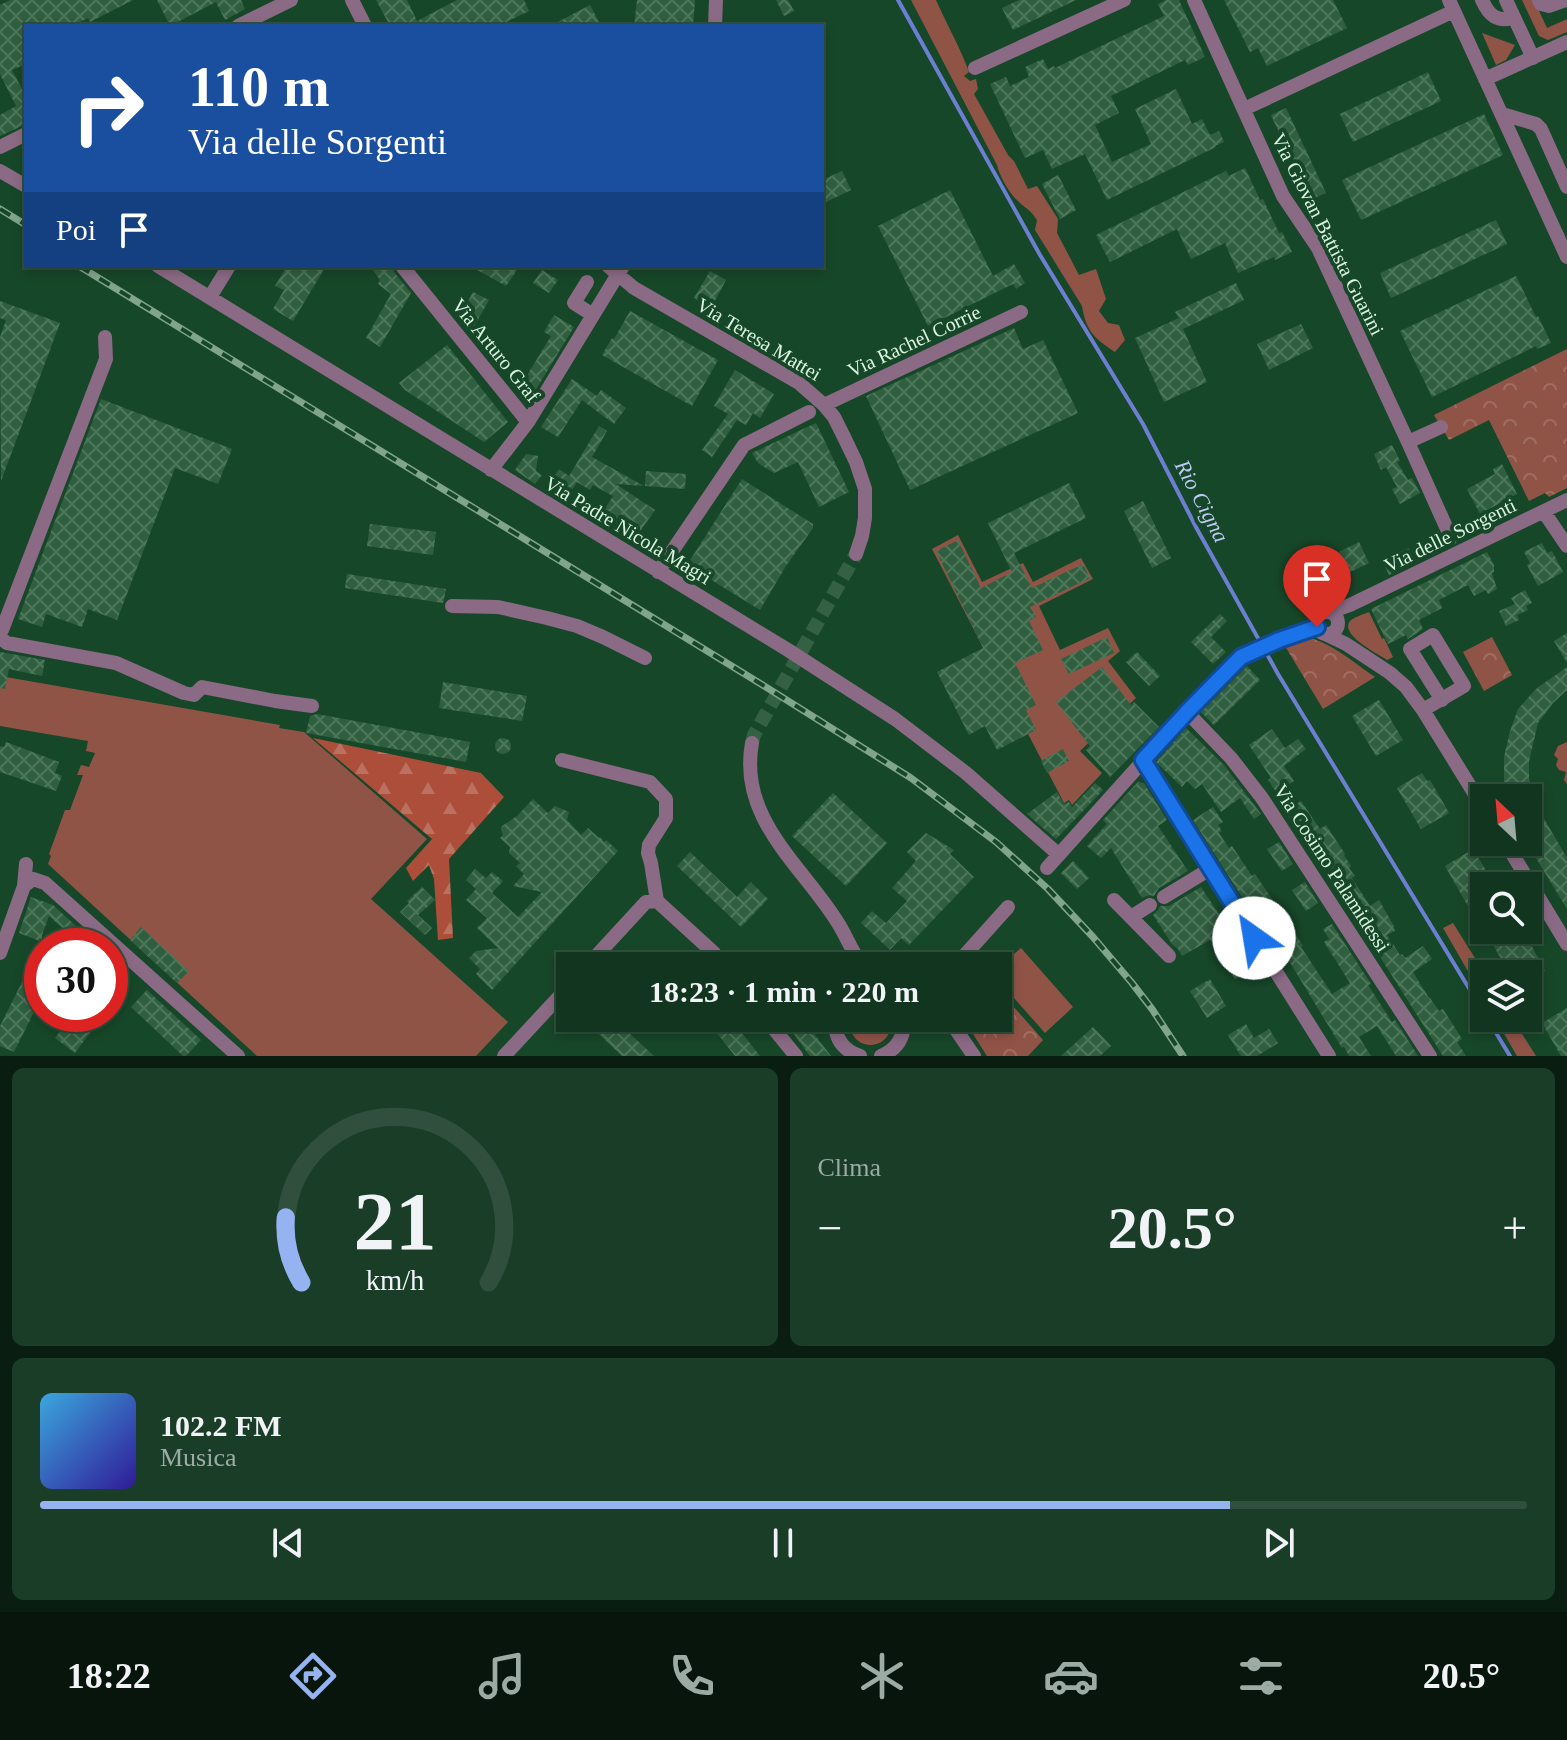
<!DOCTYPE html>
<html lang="it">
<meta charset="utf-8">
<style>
body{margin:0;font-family:Georgia,serif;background:#1a3d28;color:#f1f3f6;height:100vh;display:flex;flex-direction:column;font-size:30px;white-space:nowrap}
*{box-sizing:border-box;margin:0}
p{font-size:26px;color:#9caba4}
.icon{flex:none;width:44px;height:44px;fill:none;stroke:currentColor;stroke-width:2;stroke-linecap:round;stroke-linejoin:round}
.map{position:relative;height:1056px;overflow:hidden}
.side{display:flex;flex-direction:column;gap:12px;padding:12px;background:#091d11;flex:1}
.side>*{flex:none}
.hud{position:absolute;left:24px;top:24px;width:800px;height:244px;border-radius:0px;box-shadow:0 4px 12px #0003,0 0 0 2px #30503d;background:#1a4fa0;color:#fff;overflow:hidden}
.needle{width:52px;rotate:334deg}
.fabs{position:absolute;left:1470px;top:784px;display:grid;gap:16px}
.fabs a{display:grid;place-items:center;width:72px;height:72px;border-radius:0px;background:#11351f;box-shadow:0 4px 12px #0003,0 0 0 2px #30503d;font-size:40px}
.speed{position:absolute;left:24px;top:928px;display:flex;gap:16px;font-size:40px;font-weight:700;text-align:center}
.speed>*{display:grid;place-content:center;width:104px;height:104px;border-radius:50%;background:#11351f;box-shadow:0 4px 12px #0003,0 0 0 2px #30503d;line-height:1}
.speed .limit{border:12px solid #d22;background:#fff;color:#111}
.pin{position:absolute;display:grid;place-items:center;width:68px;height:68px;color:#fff;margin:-82px -34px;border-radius:50% 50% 50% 0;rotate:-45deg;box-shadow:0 0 8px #0007}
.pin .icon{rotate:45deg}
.me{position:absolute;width:88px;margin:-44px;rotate:328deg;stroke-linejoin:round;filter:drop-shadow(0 0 6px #0008)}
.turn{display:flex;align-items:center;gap:28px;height:168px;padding:0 32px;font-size:36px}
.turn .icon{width:104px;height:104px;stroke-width:2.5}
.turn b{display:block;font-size:56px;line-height:68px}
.then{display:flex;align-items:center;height:76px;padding:0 32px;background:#0003;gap:16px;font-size:30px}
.big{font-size:60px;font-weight:700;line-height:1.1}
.side .widget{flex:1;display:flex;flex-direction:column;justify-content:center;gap:12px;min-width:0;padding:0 28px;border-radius:12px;background:#1a3d28}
.side .dial{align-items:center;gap:0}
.dial svg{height:208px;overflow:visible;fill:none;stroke:#30503d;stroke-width:7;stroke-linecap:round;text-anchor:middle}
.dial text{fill:#f1f3f6;stroke:none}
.song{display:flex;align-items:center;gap:24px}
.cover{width:96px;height:96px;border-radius:12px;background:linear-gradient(135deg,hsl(200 70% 55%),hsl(250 70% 35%))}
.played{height:8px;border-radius:4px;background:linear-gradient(90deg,#95b2f1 80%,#30503d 80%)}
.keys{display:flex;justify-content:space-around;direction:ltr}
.heat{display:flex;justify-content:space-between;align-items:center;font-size:44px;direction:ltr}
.side .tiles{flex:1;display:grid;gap:12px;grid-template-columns:1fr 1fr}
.widget:last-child{grid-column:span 2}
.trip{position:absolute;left:556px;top:952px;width:456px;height:80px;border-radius:0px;background:#11351f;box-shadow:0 4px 12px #0003,0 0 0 2px #30503d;font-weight:700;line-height:80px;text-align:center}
.menu{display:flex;height:128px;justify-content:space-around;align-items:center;background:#07150c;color:#9caba4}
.menu .icon{width:56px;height:56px}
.menu .on{color:#95b2f1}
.menu b{font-size:36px;color:#f1f3f6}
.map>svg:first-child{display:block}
.grass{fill:#905447}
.forest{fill:url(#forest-firs)}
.park{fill:url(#park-crowns)}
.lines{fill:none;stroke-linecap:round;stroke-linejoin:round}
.stream{stroke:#6d7fd3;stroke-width:4}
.building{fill:url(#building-cross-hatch)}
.minor-tunnel{stroke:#346144;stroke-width:14;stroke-dasharray:14 7;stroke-linecap:butt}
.minor{stroke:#8b6a85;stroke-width:14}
.rail-casing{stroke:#81a58c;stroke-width:7}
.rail{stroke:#174729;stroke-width:4;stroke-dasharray:12;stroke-linecap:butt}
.route-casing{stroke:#114b97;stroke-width:20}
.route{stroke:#1a73e8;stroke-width:14}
.labels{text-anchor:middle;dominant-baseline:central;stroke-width:8;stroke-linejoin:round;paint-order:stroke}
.street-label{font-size:20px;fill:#daf4e0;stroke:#174729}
.water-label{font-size:22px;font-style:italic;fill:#bdc9f6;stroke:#174729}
</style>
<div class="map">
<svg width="1567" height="1056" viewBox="0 0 1567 1056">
<defs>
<pattern id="forest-firs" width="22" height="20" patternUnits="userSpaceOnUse" patternTransform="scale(2)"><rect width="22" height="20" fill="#ad4e3a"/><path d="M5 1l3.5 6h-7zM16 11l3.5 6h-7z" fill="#bb7160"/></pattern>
<pattern id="park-crowns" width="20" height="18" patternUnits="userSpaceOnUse" patternTransform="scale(2)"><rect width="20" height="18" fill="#905447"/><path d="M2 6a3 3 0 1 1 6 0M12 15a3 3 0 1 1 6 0" fill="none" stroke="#9f6d61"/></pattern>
<pattern id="building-cross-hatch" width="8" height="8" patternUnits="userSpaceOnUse" patternTransform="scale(2)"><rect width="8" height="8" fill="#305f40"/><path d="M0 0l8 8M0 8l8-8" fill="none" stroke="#4d775b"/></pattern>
</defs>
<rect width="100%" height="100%" fill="#174729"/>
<path class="grass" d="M911,0H936C947,25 960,47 969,72L964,76L970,81L976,79L978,89L974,94L1008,155L1014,161L1028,189L1037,186L1058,219L1057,233L1079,275L1096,269L1106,299L1099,311L1108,323L1119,325L1125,340L1115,352C1094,338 1086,331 1082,306L1035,230L1037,220C1029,208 1027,210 1018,201C1009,193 1000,177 997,165Z
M1522,0H1534L1547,28L1567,19V32L1548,40L1539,36Z
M1482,33L1515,45L1506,60L1496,65Z
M958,535L982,582L1023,563L1033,582L1081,558L1093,579L1039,606L1060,650L1108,628L1120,651L1108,661L1136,698L1080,751L1102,773L1072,805L1069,800L1064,803L932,549Z
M1369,612L1382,639L1384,638L1393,657L1387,660C1378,654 1337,634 1351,620C1355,617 1364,614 1369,612Z
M0,676L280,725L279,728L304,732L427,839L371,899L508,1022L476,1056H257L48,864L51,856L49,854L65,810H70L83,775H77L81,765L89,767L95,753L86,751L88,741L0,726Z
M1567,742V784L1564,780L1566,772L1559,770L1556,765L1558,759L1554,755L1558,746Z
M1453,923L1485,974L1484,999L1443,928Z
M1021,948L1073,1007L1045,1033L998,980V968Z
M850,1018H891C895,1054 846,1054 850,1018Z
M1495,1018H1512L1536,1056H1517Z"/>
<path class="forest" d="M313,738L481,773L504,797L449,859L453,938L438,940L434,879L429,865L413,881L406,868L432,839Z"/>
<path class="park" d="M1567,349V488L1549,497L1545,493L1529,501L1489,420L1449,440L1434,415Z
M1305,637C1330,641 1354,663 1375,677L1323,709L1285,646Z
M1492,637L1512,675L1484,691L1463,652Z
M998,989L1043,1040L1028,1056H987L963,1018H998Z"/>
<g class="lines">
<path class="stream" d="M898,0L1040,255L1143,424L1197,529L1278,674L1484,1013
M1487,1018L1510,1056"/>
</g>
<path class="building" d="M10,0H133L90,22L88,18L72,26H26V64L12,70L26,97V124L0,136V115L16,106L0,74V5Z
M157,0H241L245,9L225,20L216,2L170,26Z
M376,0H407L417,21L457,0H524L529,11L498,26H390Z
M637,0H695L693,26H634Z
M776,0H788L794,11L784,16Z
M1019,0H1076L1013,30L1002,8Z
M1166,0H1179L1205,57L1188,65L1185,60L1111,96L1119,113L1095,125L1112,162L1151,144L1135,109L1176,89L1192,124L1202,119L1210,135L1219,131L1224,142L1215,146L1216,147L1107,200L1085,154L1052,169L1043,150L1025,158L990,84L1006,77L1010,86L1029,77L1025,67L1043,59L1048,69L1054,66L1055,68L1164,16L1158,4Z
M1224,0H1333L1347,28L1267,66L1258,48L1250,52Z
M590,5L601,26H550Z
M1428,72L1441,101L1353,142L1340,114Z
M1286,108L1326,193L1310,200L1271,115Z
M1484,114L1503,155L1361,220L1342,180Z
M1245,168L1260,200L1263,199L1279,233L1282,232L1292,252L1275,260L1274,257L1238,273L1225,243L1191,259L1177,229L1110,262L1096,235L1226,171L1229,176Z
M842,171L851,190L822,204V180Z
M1058,175L1076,210L1060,219L1042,184Z
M950,190L993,276L1014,264L1025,283L1016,289L1013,284L928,326L878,226Z
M1496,220L1507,244L1391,298L1380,273Z
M287,266H326L293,321L273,309L284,290L275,286Z
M370,266H392L394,272L411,293L380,347L366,338L391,294L378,284L380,280Z
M470,266H520L506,286Z
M542,270L558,280L549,293L533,283Z
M710,271L726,280L711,308L694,298Z
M1516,276L1536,317L1538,316L1551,343L1537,349L1536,346L1432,397L1400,331Z
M1236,283L1244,300L1183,329L1207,382L1164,402L1135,338L1179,318L1175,312Z
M473,292L489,300L470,334L458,320Z
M0,301L60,323L1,481L0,337L6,320L0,318Z
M630,311L718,360L692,406L602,355L612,338L614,339Z
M554,315L574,327L527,404L519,395L529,379L526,377L551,336L544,332Z
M1301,324L1313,348L1269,370L1257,344Z
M1014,328L1023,349L1043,340L1078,413L910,490L866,396Z
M447,345L508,422L484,442L405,390L399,383Z
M735,370L774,394L760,418L753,413L746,425L737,420L712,457L702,450L728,414L714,406Z
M572,379L597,396L601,390L626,408L614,424L582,400L558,437L541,427Z
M101,399L232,449L218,484L175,468L117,620L88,609L82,627L46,614L42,627L18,619Z
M816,423L849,492L819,507L798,462L774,473L758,463L752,453Z
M599,426L607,431L592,457L644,486L616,484L655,510L636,537L601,515L613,496L593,485L590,490L577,482L566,499L547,487L559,469L569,476Z
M1392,445L1400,461L1397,462L1408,480L1412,478L1420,493L1400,504L1392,489L1397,487L1386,467L1381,470L1374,454Z
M526,454L538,456L536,471L542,475L535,484L515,470Z
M1502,464L1517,494L1480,514L1467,489L1495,474L1493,469Z
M646,471L686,474L685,489L645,486Z
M742,479L813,524V528L786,566L760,610L687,565Z
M1069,483L1086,518L1014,553L1032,588L1083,564L1090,578L1030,607L1036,617L1029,621L1043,650L1015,663L1036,705L1026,710L1036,730L997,750L985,726L969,735L937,672L983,648L936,551L958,540L981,588L1012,572L988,523Z
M1143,501L1171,558L1152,568L1124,511Z
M370,524L436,532L433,555L367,546Z
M1442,541L1445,548L1389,575L1382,560L1409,548L1412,555Z
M1359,542L1369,563L1320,587L1310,566Z
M1542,543L1547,553L1552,551L1563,572L1538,586L1527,565L1530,563L1524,552Z
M1487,552L1494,565V572L1492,573L1497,589L1488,594L1486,590L1474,596L1468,585L1439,600L1442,608L1419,620L1423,629L1408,639L1406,635L1388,644L1371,609Z
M347,574L446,589L444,600L443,603L345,588Z
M1525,590L1532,603L1526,606L1528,610L1517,615L1519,620L1506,626L1499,611L1515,604L1511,598Z
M1220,614L1227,621L1211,637L1226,652L1213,664L1191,642Z
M1567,633V663L1554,641Z
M1107,637L1114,653L1069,674L1061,659Z
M0,652L45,660L42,676L9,669L5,689L0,688Z
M1137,652L1160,676L1149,686L1126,662Z
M1247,666L1260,680L1214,725L1201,712Z
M1102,667L1131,705L1134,702L1159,727L1110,777L1086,750L1090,746L1056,702Z
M1567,667V690L1553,703L1538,723L1529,761V778L1534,798H1532L1567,858V909L1528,845V798H1507L1504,784V757L1510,731L1518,709L1537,688Z
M443,682L527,696L522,721L439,708Z
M1379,700L1403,740L1376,756L1352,716Z
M317,714L470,742L466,762L306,733L310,716Z
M1186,728L1224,765L1261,814L1254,819L1240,798L1221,812L1202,784L1195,789L1187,781L1182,787L1156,762Z
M1272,729L1285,748L1298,739L1306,749L1284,766L1294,781L1277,793L1268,780L1271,778L1249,745Z
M495 746a8 8 0 1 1 16 0a8 8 0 1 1-16 0Z
M6,742L59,762L55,773L62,776L56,791L0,772V746L4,747Z
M1063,749L1069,761L1047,773L1041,761Z
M1422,773L1427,781L1430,780L1449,813L1421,829L1397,788Z
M1138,782L1144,783L1167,820L1158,826L1188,871L1159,888L1154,896L1149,895L1142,898L1111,848L1101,858L1087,846L1107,824L1103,820Z
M1095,783L1103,790L1056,839L1027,814L1057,792L1064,804L1069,802L1072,807Z
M833,793L887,843L846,886L792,836Z
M533,799L548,813L555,806L569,812L567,820L581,835L588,828L599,838L600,837L604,842L606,840L618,851L492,990L476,974L480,969L469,958L476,951L498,948L477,928L487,918L466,900L476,889L466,880L475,869L486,878L492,872L503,881L492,893L518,917L542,892L513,886L524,874L516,866L520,863L509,853L510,847L500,838L503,835L501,829L502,826L517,816Z
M1301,801L1320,829L1326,825L1345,854L1344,855L1351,866L1349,868L1355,876L1352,878L1370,906L1379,900L1394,926L1393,927L1395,931L1387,935L1400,955L1402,954L1405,958L1423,946L1432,959L1413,972L1429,998H1430L1439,1011L1443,1009L1462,1039L1457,1042L1466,1056H1443L1370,941L1368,943L1365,938L1336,888L1285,811Z
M1213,807L1223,822L1218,825L1222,831L1219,833L1229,848L1232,846L1252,876L1255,874L1274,902L1275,901L1303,946L1301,947L1332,994L1350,983L1324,942L1329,939L1323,929L1332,924L1371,984L1368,985L1392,1022L1395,1020L1418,1056H1396L1377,1026L1359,1037L1371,1056H1349L1344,1047L1342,1048L1286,956L1281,959L1193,820Z
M926,833L954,850L950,854L974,877L909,945L901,938L890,950L861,923L872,911L886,923L907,901L892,888L916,861L907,852Z
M1279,842L1293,864L1282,871L1267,849Z
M1470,851L1475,859L1478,857L1491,879L1489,880L1493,886H1484V898L1469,908L1445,866Z
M690,852L737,897L751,882L768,899L741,927L677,866Z
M1073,861L1089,878L1077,889L1061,873Z
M1305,882L1318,903L1306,911L1292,890Z
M422,887L435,900L418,915L432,928L425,935L400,912L409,903L407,901Z
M1201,887L1254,967L1235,979L1210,940L1182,956L1178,949L1172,944L1153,915L1158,910L1160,906H1169Z
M31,897L53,905L91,940L85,946H83L49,916L42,935V942L19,933Z
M141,927L189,971L177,983L130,940Z
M1519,930L1524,938L1527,937L1545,971L1531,979L1529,974H1494L1506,967L1493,945Z
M669,954L682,966H658Z
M24,978L42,988V996L14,1052L0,1046V1026Z
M1210,979L1226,1006L1207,1018L1190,991Z
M147,990L201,1040L186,1056H183L131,1007Z
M1567,1008V1056H1561L1542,1023Z
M73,1014H104L75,1053L55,1038Z
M582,1018H613L654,1056H622Z
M705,1018H730L760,1056H735Z
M782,1018H802L831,1056H810Z
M1246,1024L1254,1038L1269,1029L1278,1043L1257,1056H1241L1228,1035Z
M1093,1027L1111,1046L1100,1056H1061Z"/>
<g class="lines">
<path class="minor-tunnel" d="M752,743L754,735L856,554"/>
<path class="minor" d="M352,0L365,26
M1194,0L1283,196L1318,248L1408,442L1441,427
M1449,0L1567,257
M1482,0C1489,16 1497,22 1514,18
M1506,0L1533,58
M1539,0L1541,4L1549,6L1566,0
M238,26L291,0
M715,26L716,0
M975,68L1124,0
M1485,79L1567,42
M1244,109L1454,11
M1502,114L1536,124L1541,129L1567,187
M0,147L26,134
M0,171L26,186
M158,266L788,650L895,719L966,773L1058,854
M402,266L528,422
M608,266L634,288L799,383L824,405L834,417L844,437L856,462L865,489V518L862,536L856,554
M587,282L574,303L593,315
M210,297L229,266
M824,405L1021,312
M1408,442L1451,538
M491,470L528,422L623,266
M1544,512L1567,546
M658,572L744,445L809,412
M452,606L498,607L547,618L577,626L603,637L645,658
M1316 623a11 11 0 1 1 22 0a11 11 0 1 1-22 0Z
M1330,612L1350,605L1567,500
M0,630H2L106,359L105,337
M1323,633L1346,644L1390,673L1406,687L1423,710L1484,809
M0,638L7,643L116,663L184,693L194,695L202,687L275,701L312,706
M1423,710L1464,686L1433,635L1410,649L1442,700
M1187,712L1231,758L1262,798L1430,1056
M752,743C738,819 802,865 838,923C847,937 852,953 863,966
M562,760L650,782L666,799V818L649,845L648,853L651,863L657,901
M1143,760L1329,1056
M1505,842L1567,944
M1047,868L1187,712L1241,657L1279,640L1317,627
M24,886L33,879L45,883L238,1056
M1164,897L1210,869
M1114,900L1169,956
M1131,917L1150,905
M0,953L24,886L26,864
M587,966L646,902L657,901L714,953L724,966
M955,966L1008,907
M765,1018L796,1056
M835,1018C834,1037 842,1050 860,1056
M948,1018L974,1056
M504,1056L570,985
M881,1056C898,1049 905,1036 904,1018"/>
<g class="rail-casing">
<path id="rail" d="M0,209L26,225
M79,266L761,684L911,778L996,842L1048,889L1093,937L1132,983L1152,1009L1183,1056"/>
</g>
<use href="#rail" class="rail"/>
</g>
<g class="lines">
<g class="route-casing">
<path id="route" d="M1254,938L1143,760L1187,712L1241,657L1279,640L1317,627"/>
</g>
<use href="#route" class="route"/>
</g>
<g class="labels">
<g class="street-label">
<text transform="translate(1328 234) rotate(63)">Via Giovan Battista Guarini</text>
<text transform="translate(759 339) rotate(31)">Via Teresa Mattei</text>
<text transform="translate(914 341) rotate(-25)">Via Rachel Corrie</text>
<text transform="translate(496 350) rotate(51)">Via Arturo Graf</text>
<text transform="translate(628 530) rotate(31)">Via Padre Nicola Magri</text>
<text transform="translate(1450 535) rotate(-26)">Via delle Sorgenti</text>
<text transform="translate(1332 868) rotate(57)">Via Cosimo Palamidessi</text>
</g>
<g class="water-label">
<text transform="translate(1202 501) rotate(62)">Rio Cigna</text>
</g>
</g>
</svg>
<div class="fabs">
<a><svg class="needle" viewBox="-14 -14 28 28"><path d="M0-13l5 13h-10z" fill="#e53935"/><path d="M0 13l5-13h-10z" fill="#9caba4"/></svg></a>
<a><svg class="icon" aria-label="search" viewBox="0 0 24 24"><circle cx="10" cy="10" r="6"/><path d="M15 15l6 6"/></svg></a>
<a><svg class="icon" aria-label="layers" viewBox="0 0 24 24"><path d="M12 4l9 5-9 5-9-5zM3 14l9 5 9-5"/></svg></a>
</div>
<div class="speed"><div class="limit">30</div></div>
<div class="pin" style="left:1317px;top:627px;background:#d93025"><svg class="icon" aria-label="arrive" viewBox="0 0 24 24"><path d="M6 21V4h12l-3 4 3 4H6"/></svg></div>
<svg class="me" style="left:1254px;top:938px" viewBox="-20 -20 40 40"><circle r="19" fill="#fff"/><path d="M0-13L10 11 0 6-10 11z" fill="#1a73e8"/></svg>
<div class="trip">18:23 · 1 min · 220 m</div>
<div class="hud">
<div class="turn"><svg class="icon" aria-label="right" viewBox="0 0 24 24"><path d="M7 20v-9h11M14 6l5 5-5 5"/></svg><div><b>110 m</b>Via delle Sorgenti</div></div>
<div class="then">Poi<svg class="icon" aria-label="arrive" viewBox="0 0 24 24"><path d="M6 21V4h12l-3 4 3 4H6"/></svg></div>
</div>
</div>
<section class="side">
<div class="tiles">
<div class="widget dial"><svg viewBox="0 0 100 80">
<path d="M14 69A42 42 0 1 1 86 69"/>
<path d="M14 69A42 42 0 0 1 8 44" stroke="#95b2f1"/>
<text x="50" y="56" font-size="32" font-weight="700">21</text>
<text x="50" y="72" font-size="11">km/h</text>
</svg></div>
<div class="widget"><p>Clima</p>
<div class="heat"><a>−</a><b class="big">20.5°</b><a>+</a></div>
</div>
<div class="widget">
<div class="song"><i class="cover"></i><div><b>102.2 FM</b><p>Musica</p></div></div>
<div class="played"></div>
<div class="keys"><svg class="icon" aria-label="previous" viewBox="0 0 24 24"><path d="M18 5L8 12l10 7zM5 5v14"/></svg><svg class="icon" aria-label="pause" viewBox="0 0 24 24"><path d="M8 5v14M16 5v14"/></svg><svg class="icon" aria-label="next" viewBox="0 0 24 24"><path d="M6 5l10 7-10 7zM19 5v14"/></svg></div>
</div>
</div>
</section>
<nav class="menu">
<b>18:22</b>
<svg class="icon on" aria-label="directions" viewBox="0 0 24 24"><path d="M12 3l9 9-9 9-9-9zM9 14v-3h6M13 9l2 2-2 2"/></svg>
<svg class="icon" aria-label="music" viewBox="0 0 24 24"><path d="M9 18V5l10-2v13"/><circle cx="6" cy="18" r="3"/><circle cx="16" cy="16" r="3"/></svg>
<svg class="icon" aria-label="phone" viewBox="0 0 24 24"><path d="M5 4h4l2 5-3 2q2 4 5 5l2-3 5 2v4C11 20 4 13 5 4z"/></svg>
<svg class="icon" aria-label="climate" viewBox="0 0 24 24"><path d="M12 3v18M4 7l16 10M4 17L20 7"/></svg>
<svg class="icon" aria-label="car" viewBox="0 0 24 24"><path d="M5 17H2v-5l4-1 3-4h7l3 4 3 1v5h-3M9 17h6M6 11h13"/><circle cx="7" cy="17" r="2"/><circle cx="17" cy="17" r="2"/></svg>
<svg class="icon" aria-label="filters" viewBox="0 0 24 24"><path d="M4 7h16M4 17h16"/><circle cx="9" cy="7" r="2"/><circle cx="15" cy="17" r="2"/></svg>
<b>20.5°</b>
</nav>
